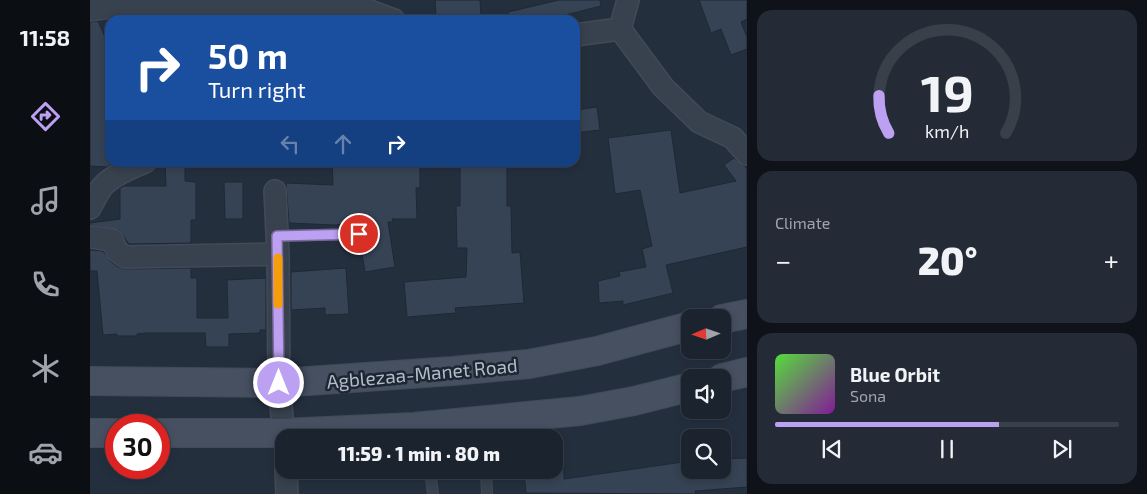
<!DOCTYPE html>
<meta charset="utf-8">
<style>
body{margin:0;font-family:"Exo 2",sans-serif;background:#242b36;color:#f1f3f6;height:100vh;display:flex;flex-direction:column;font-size:19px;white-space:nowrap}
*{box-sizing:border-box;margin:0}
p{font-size:16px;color:#a0a4aa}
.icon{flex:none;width:28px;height:28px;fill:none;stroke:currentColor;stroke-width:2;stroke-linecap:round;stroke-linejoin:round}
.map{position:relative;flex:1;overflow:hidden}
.panel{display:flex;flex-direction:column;gap:10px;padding:10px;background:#0f1319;width:400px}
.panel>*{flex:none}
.guide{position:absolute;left:15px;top:15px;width:475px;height:152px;border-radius:15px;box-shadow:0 2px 8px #0003,0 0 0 1px #39404a;background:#1a4fa0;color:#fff;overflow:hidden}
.needle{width:32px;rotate:268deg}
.controls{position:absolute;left:591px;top:309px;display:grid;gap:10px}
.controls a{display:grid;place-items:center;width:50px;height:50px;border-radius:10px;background:#1b232e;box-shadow:0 2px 8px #0003,0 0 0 1px #39404a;font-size:25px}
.speed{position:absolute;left:15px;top:414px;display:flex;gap:10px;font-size:25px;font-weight:700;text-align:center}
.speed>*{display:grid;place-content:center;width:65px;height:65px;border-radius:50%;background:#1b232e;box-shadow:0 2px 8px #0003,0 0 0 1px #39404a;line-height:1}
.speed .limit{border:8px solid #d22;background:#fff;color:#111}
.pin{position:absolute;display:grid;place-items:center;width:42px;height:42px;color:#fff;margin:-21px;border:2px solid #fff;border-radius:50%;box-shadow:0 1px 5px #0007}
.me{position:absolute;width:55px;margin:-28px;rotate:0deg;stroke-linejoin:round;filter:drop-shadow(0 0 4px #0008)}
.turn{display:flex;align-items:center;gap:18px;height:105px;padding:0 20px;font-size:22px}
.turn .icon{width:65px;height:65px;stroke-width:2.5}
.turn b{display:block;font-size:35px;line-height:42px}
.lanes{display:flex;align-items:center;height:48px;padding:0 20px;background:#0003;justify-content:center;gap:25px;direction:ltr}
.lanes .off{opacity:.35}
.big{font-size:38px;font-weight:800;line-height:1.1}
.panel .tile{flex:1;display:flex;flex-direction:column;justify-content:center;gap:8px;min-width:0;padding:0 18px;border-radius:15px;background:#242b36}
.panel .dial{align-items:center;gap:0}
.dial svg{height:130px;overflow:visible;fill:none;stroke:#39404a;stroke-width:7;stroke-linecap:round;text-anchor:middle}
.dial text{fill:#f1f3f6;stroke:none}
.song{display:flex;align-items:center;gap:15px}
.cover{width:60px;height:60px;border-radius:8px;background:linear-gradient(135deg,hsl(110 70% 55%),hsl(290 70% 35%))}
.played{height:5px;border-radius:2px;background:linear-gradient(90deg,#bca0f2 65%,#39404a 65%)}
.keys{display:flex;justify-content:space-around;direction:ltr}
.heat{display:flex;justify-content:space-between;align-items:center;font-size:28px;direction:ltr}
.trip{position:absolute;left:185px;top:429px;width:288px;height:50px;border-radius:15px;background:#1b232e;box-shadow:0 2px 8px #0003,0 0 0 1px #39404a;font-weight:800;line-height:50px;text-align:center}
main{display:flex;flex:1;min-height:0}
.tabs{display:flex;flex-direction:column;width:90px;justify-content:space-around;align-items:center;background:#0b0e12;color:#a0a4aa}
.tabs .icon{width:35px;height:35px}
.tabs .current{color:#bca0f2}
.tabs b{font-size:22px;color:#f1f3f6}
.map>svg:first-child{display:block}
.building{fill:#364354;stroke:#1f2835}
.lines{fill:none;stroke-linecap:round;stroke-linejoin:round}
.service-casing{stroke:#414a57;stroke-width:12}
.minor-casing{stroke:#414a57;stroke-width:24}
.secondary-casing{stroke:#414a57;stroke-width:30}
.service{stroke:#38414e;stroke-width:10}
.minor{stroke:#38414e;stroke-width:21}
.secondary{stroke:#465061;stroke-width:28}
.route-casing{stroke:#7a689d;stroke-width:12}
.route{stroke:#bca0f2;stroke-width:9}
.slow{stroke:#f59e0b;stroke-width:9}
.labels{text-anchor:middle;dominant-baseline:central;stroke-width:5;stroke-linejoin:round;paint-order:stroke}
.street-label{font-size:19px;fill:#b4bcc9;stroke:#1d2633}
</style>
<main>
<nav class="tabs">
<b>11:58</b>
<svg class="icon current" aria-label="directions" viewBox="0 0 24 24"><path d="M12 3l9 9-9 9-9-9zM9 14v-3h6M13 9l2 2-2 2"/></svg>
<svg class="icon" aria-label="music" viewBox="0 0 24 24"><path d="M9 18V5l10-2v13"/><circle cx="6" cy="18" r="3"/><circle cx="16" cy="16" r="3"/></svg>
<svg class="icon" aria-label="phone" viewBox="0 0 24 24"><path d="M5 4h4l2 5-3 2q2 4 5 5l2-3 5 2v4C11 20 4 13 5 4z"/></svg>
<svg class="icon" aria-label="climate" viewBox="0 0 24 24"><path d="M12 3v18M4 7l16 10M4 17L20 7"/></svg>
<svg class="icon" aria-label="car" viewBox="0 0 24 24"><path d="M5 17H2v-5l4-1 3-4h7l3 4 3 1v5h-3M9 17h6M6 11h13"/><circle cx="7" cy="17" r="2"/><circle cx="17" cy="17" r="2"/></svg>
</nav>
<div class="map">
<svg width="657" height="494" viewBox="0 0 657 494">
<rect width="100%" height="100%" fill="#242f3e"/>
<path class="building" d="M345,0H390L391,16L346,18Z
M469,0H510L511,6L456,20H419L418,12Z
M609,0H657V19L651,22L657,37V49L641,55L631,29L621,33Z
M8,21L20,48V165L17,167L0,166V22Z
M507,107L510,130L485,133V110Z
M581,130L590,193L646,181L634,165L644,158L657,168V247L576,265L583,293L533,305V301L509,303L508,281L530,276L529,272L556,267L552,249L562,246L550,190L525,194L518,138Z
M75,162H95V181L106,182V220H101V243L39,244L29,230L0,225V223L30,219V188L34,186H76Z
M242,162H330V188H326L327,219H302L303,222H298L305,267L275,272L270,241L275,238L276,233L273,228L267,227V223L245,225L199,223L196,183L243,185Z
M370,162H417V206H421L422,253L430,252L434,303L365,308L366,313L317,317L314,282L376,277L377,248H367L366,206H370Z
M134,182H153V219H135Z
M0,250L13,251L20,261L28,267L35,269L101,268V278H107V318H138L137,280L176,278V330H170V333L139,334V347H116L115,333H56L47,334V336H27V334L13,335L7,271H0Z
M256,268L259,314L235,315V308L201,310V272Z
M657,458V487L605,491L606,494L436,493L434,472H438V470L474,469V479L600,461V470H632V459Z"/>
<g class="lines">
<g class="service-casing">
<path id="service" d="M187,236L269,234
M340,470L343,494
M396,470L397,494
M341,473L396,471"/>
</g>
<g class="minor-casing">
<path id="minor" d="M0,10L27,6H266L304,20
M530,29L538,0
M485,35L530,29L573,87L609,122L643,138L657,154
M185,191L188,254L189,383L194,438
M0,208C3,202 6,196 10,190C17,178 42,167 55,162
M0,237L22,240L27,251L35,257L188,254
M196,470L197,494"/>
</g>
<g class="secondary-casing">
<path id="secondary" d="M632,319L657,314
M632,378L657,372
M0,381L189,383L363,371L439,364L507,351L600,326
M0,433H26
M69,433H193L324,427L490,411L544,401L600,387"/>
</g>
<use href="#service" class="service"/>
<use href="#minor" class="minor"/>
<use href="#secondary" class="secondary"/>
</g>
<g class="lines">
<g class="route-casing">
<path id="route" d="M189,383L187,236L269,234"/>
</g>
<use href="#route" class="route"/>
<path class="slow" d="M188,258V304"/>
</g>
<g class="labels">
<g class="street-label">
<text transform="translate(332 373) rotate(-5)">Agblezaa-Manet Road</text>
</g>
</g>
</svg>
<div class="controls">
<a><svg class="needle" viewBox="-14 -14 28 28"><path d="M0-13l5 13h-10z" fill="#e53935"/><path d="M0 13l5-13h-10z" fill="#a0a4aa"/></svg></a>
<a><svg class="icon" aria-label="sound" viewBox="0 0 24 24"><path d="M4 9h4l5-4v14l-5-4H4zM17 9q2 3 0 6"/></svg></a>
<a><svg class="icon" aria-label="search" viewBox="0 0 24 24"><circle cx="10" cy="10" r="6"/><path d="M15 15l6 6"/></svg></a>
</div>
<div class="speed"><div class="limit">30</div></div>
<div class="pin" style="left:269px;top:234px;background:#d93025"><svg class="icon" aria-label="arrive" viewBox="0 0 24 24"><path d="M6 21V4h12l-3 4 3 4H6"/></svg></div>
<svg class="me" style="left:189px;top:383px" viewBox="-20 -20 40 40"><circle r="17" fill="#bca0f2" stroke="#fff" stroke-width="3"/><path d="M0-11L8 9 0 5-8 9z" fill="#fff"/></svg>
<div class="trip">11:59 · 1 min · 80 m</div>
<div class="guide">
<div class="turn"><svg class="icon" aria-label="right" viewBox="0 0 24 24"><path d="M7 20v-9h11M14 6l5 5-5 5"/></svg><div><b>50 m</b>Turn right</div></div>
<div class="lanes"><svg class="icon off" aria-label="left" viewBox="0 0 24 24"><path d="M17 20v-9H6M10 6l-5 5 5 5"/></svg><svg class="icon off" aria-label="ahead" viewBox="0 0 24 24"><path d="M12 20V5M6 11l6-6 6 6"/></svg><svg class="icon" aria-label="right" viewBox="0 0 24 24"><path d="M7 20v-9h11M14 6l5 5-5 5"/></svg></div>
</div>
</div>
<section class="panel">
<div class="tile dial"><svg viewBox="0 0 100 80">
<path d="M14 69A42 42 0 1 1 86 69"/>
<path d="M14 69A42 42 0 0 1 8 46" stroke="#bca0f2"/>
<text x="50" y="56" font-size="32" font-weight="700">19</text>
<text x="50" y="72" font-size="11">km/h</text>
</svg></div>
<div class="tile"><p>Climate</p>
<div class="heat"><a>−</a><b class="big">20°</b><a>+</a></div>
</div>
<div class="tile">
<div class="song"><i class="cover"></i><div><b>Blue Orbit</b><p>Sona</p></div></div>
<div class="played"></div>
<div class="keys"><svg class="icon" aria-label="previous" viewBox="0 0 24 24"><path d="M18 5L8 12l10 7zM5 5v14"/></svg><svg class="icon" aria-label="pause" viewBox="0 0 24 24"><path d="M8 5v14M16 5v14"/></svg><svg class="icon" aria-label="next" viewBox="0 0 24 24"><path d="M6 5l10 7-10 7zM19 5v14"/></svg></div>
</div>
</section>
</main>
